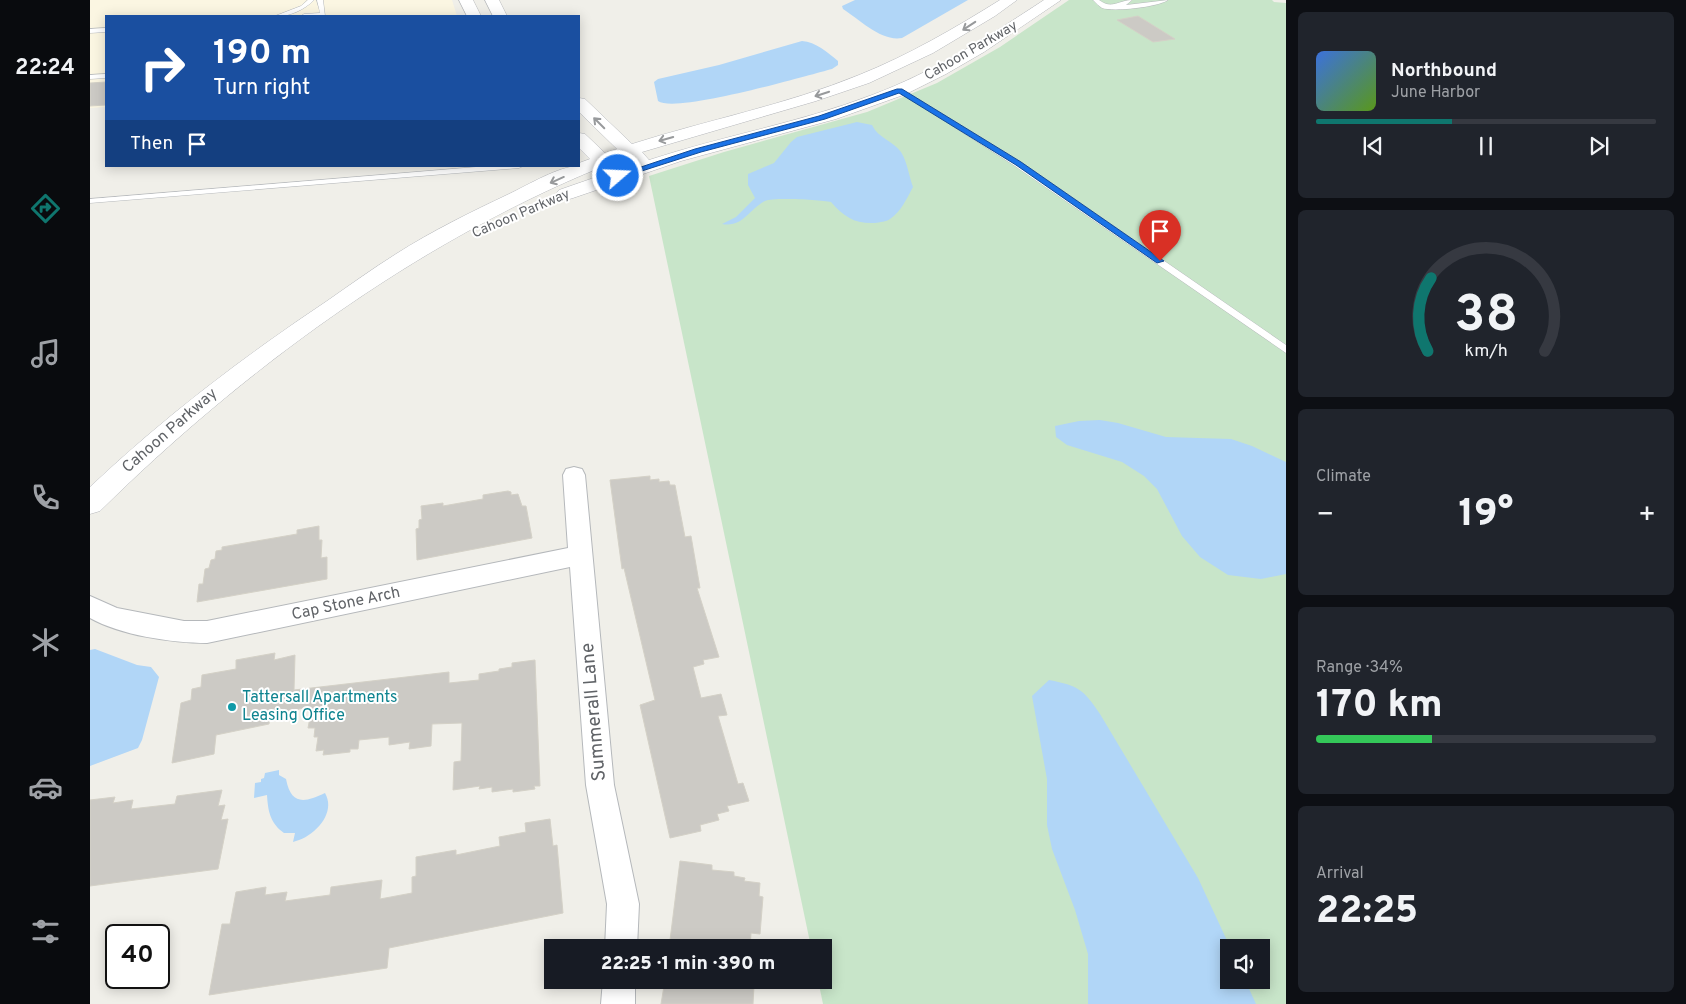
<!DOCTYPE html>
<meta charset="utf-8">
<style>
body{margin:0;font-family:Overpass,sans-serif;background:#20242c;color:#f1f3f6;height:100vh;display:flex;flex-direction:column;font-size:19px;white-space:nowrap}
*{box-sizing:border-box;margin:0}
p{font-size:16px;color:#9ea1a6}
.icon{flex:none;width:28px;height:28px;fill:none;stroke:currentColor;stroke-width:2;stroke-linecap:round;stroke-linejoin:round}
.map{position:relative;flex:1;overflow:hidden}
.panel{display:flex;flex-direction:column;gap:12px;padding:12px;background:#0d0f14;width:400px}
.panel>*{flex:none}
.top-card{position:absolute;left:15px;top:15px;width:475px;height:152px;border-radius:0px;box-shadow:0 2px 12px #0003;background:#1a4fa0;color:#fff;overflow:hidden}
.tools{position:absolute;left:1130px;top:939px;display:grid;gap:10px}
.tools a{display:grid;place-items:center;width:50px;height:50px;border-radius:0px;background:#171b24;box-shadow:0 2px 12px #0003;font-size:25px}
.speed{position:absolute;left:15px;top:924px;display:flex;gap:10px;font-size:25px;font-weight:700;text-align:center}
.speed>*{display:grid;place-content:center;width:65px;height:65px;border-radius:50%;background:#171b24;box-shadow:0 2px 12px #0003;line-height:1}
.speed .limit{border:2px solid #111;border-radius:8px;background:#fff;color:#111}
.pin{position:absolute;display:grid;place-items:center;width:42px;height:42px;color:#fff;margin:-51px -21px;border-radius:50% 50% 50% 0;rotate:-45deg;box-shadow:0 0 5px #0007}
.pin .icon{rotate:45deg}
.me{position:absolute;width:55px;margin:-28px;rotate:71deg;stroke-linejoin:round;filter:drop-shadow(0 0 4px #0008)}
.turn{display:flex;align-items:center;gap:18px;height:105px;padding:0 25px;font-size:22px}
.turn .icon{width:65px;height:65px;stroke-width:2.5}
.turn b{display:block;font-size:35px;line-height:42px}
.then{display:flex;align-items:center;height:48px;padding:0 25px;background:#0003;gap:10px;font-size:19px}
.big{font-size:38px;font-weight:800;line-height:1.1}
.panel .widget{flex:1;display:flex;flex-direction:column;justify-content:center;gap:8px;min-width:0;padding:0 18px;border-radius:8px;background:#20242c}
.panel .dial{align-items:center;gap:0}
.dial svg{height:130px;overflow:visible;fill:none;stroke:#363941;stroke-width:7;stroke-linecap:round;text-anchor:middle}
.dial text{fill:#f1f3f6;stroke:none}
.song{display:flex;align-items:center;gap:15px}
.cover{width:60px;height:60px;border-radius:8px;background:linear-gradient(135deg,hsl(220 70% 55%),hsl(90 70% 35%))}
.played{height:5px;border-radius:2px;background:linear-gradient(90deg,#0f766e 40%,#363941 40%)}
.keys{display:flex;justify-content:space-around;direction:ltr}
.heat{display:flex;justify-content:space-between;align-items:center;font-size:28px;direction:ltr}
.charge{height:8px;border-radius:4px;background:linear-gradient(90deg,#34c759 34%,#363941 0)}
.trip{position:absolute;left:454px;top:939px;width:288px;height:50px;border-radius:0px;background:#171b24;box-shadow:0 2px 12px #0003;font-weight:800;line-height:50px;text-align:center}
main{display:flex;flex:1;min-height:0}
.tab-bar{display:flex;flex-direction:column;width:90px;justify-content:space-around;align-items:center;background:#090b0e;color:#9ea1a6}
.tab-bar .icon{width:35px;height:35px}
.tab-bar .current{color:#0f766e}
.tab-bar b{font-size:22px;color:#f1f3f6}
.map>svg:first-child{display:block}
.commercial{fill:#fbf6e2}
.green{fill:#c8e5c9;fill-rule:evenodd}
.water{fill:#b1d6f7}
.building{fill:#cccac5;stroke:#d4d1c7}
.lines{fill:none;stroke-linecap:round;stroke-linejoin:round}
.lane-casing{stroke:#b5b8bb;stroke-width:1}
.street-casing{stroke:#b5b8bb;stroke-width:2}
.secondary-casing{stroke:#b5b7bb;stroke-width:1}
.lane{fill:#fff;fill-rule:evenodd}
.street{fill:#fff;fill-rule:evenodd}
.secondary{fill:#fff;fill-rule:evenodd}
.oneway{stroke:#989a9c}
.route{fill:#1a73e8;stroke:#114b97}
.culture-dot{fill:#0f9aa8;stroke:#fff;stroke-width:2}
.labels{text-anchor:middle;dominant-baseline:central;stroke-width:4;stroke-linejoin:round;paint-order:stroke}
.far-street-label{font-size:14px;fill:#606367;stroke:#fff}
.street-label{font-size:16px;fill:#606367;stroke:#fff}
.culture-label{font-size:16px;fill:#0d838f;stroke:#fff;text-anchor:start}
.near-street-label{font-size:19px;fill:#606367;stroke:#fff}
</style>
<main>
<nav class="tab-bar">
<b>22:24</b>
<svg class="icon current" aria-label="directions" viewBox="0 0 24 24"><path d="M12 3l9 9-9 9-9-9zM9 14v-3h6M13 9l2 2-2 2"/></svg>
<svg class="icon" aria-label="music" viewBox="0 0 24 24"><path d="M9 18V5l10-2v13"/><circle cx="6" cy="18" r="3"/><circle cx="16" cy="16" r="3"/></svg>
<svg class="icon" aria-label="phone" viewBox="0 0 24 24"><path d="M5 4h4l2 5-3 2q2 4 5 5l2-3 5 2v4C11 20 4 13 5 4z"/></svg>
<svg class="icon" aria-label="climate" viewBox="0 0 24 24"><path d="M12 3v18M4 7l16 10M4 17L20 7"/></svg>
<svg class="icon" aria-label="car" viewBox="0 0 24 24"><path d="M5 17H2v-5l4-1 3-4h7l3 4 3 1v5h-3M9 17h6M6 11h13"/><circle cx="7" cy="17" r="2"/><circle cx="17" cy="17" r="2"/></svg>
<svg class="icon" aria-label="filters" viewBox="0 0 24 24"><path d="M4 7h16M4 17h16"/><circle cx="9" cy="7" r="2"/><circle cx="15" cy="17" r="2"/></svg>
</nav>
<div class="map">
<svg width="1196" height="1004" viewBox="0 0 1196 1004">
<rect width="100%" height="100%" fill="#f0efe9"/>
<path class="commercial" d="M0,0H362L367,16H16V107L0,108Z"/>
<path class="green" d="M979,0H1182L1184,2L1196,3V1004H733L728,980H732V948L721,947L559,176L634,152L777,112L847,83L910,47ZM1139,948H1171V980H1139Z"/>
<path class="water" d="M765,0H878L812,38C792,42 770,20 753,9L752,6Z
M712,41C726,42 737,52 748,61V65L742,69C715,76 586,114 568,101L564,82L568,79L629,65Z
M767,122L782,125C788,138 803,141 811,152C817,161 819,176 823,187C817,198 811,212 800,219C796,222 790,222 785,223C765,224 754,217 741,202C731,200 683,197 675,201C659,209 653,228 632,224L646,217L665,198L658,185V174L684,163L701,142L707,137Z
M1010,420L1028,423L1076,437L1141,439L1162,446L1196,462V574L1171,579L1138,575L1110,557L1092,536L1067,489L1054,476L1032,462L977,445L966,437L965,426L989,421Z
M5,649L47,665L61,667L69,677L52,740L48,748L0,766V650Z
M959,680C989,686 993,689 1010,714L1108,878L1140,947L1139,980H1155L1166,1004H998V954L985,910L962,849L957,825V779L942,696Z
M189,770V775L196,779C201,805 214,803 235,793C247,814 223,838 203,842L205,833H194C180,823 178,811 177,795L164,798L165,783L171,782V779L174,778L175,773Z"/>
<path class="building" d="M1048,16L1085,39L1063,42L1027,20Z
M16,82V105L0,106V83Z
M560,476V480L569,479V482L579,481L580,485H585L595,537L601,536L610,588H607L629,657L613,660L614,664L603,667L611,698L631,694L637,715L628,716L648,784L653,783L659,801L637,806L639,811L627,814L629,820L610,825L611,831L580,838L550,705L565,700L534,568L532,569L520,480Z
M418,491L421,492V495L428,494L432,506H436L442,538L327,560L326,529L329,528V520L332,519L331,506L353,503V506L393,499V495Z
M229,526V540H232L231,558L237,557V579L107,602L109,584H113L115,569L119,568L121,560L125,559L126,551L132,550V547L207,534V530Z
M185,653L184,660L205,655L204,690L359,672V683L389,680V674L409,671V669L422,667V663L445,660L450,786H444L445,789L423,792V789L402,792V787L389,789L390,786L363,790L364,762L371,761L372,723L342,724L341,746L319,749L320,742L299,745V737L269,740L268,749H260V752L233,755L234,750L226,751L228,737H224L225,728H218L221,712H218L219,707L180,715L179,724L126,735L124,754L82,763L91,703L101,700L102,689L111,687L112,675L146,669V660Z
M132,790L128,806L135,805L131,820L138,819L128,869L0,886V800L25,797L23,803L43,800L41,809L85,804L87,796Z
M460,819L463,846L467,845L473,913L299,948L297,968L119,995L132,924H140L146,892L176,887L175,895L197,892L195,901L240,895L241,887L292,880L290,899L322,893V877L326,876V857L366,850V855L410,846L409,837L436,832L435,823Z
M590,861L622,865V870L644,872V876L655,878L654,881L670,883L669,896L673,897L670,934L661,933L660,948H579Z
M575,980H657V985L664,986L663,1004H571Z"/>
<g class="lines">
<g class="lane-casing">
<path id="lane" d="M218,0H224C214,10 199,17 185,16L211,6Z
M227,0H233L235,16H211L214,14L230,13Z
M1003,0H1009C1022,10 1029,0 1042,0L1036,5L1078,0C1068,7 1024,12 1012,8C1009,6 1006,3 1003,0Z
M16,28V32L0,33V29Z
M16,74V78L0,79V75Z
M808,89H812L931,162L1196,345V353L925,166L808,91Z
M398,166H433L429,168L0,203V199Z"/>
</g>
<g class="street-casing">
<path id="street" d="M484,467L492,469L495,475L524,785L549,904L547,948H515L517,904L496,785L480,567L117,643C82,643 30,635 0,618V596L27,608L94,621H117L478,548L473,475L476,469Z
M513,980H545V1004H511Z"/>
</g>
<g class="secondary-casing">
<path id="secondary" d="M369,0H383L391,16H377Z
M395,0H409L417,16H403Z
M910,0H927L905,16L843,53L779,83L726,101L552,152L559,160C632,136 709,123 782,95C844,72 899,36 954,0H971L894,52L856,74L816,94L746,119L591,161L483,198L476,200L469,198L466,194L469,190L515,174L509,168C324,244 152,371 10,511L0,514V487C73,418 153,357 237,301C260,285 282,269 306,254C342,231 381,212 419,194C438,185 469,166 489,166V163L500,159L489,148V133L495,134L515,153L527,149L489,112V98L495,99L542,144C617,120 696,105 769,75C819,55 865,28 910,0ZM536,158L543,165L531,169L524,162Z"/>
</g>
<use href="#lane" class="lane"/>
<use href="#street" class="street"/>
<use href="#secondary" class="secondary"/>
</g>
<defs><path id="oneway-shaft" d="M-6 0H5M1.5-3L5.5 0L1.5 3" fill="none" stroke-width="1.6" stroke-linecap="round" stroke-linejoin="round" transform="scale(1.25)"/></defs>
<g class="oneway">
<use href="#oneway-shaft" transform="translate(879 26) rotate(147)"/>
<use href="#oneway-shaft" transform="translate(732 94) rotate(162)"/>
<use href="#oneway-shaft" transform="translate(509 123) rotate(-135)"/>
<use href="#oneway-shaft" transform="translate(576 139) rotate(164)"/>
<use href="#oneway-shaft" transform="translate(467 180) rotate(156)"/>
</g>
<path class="route" d="M807,89H812L931,162L1074,261L1067,263L926,165L809,93L735,119L611,152L530,178L524,176L605,149L729,116Z"/>
<circle class="culture-dot" cx="142" cy="707" r="5"/>
<g class="labels">
<g class="far-street-label">
<text transform="translate(881 51) rotate(-30)">Cahoon Parkway</text>
<text transform="translate(431 214) rotate(-23)">Cahoon Parkway</text>
</g>
<g class="street-label">
<text transform="translate(80 431) rotate(-41)">Cahoon Parkway</text>
<text transform="translate(256 604) rotate(-12)">Cap Stone Arch</text>
</g>
<g class="culture-label">
<text x="152" y="698">Tattersall Apartments<tspan x="152" dy="18">Leasing Office</tspan></text>
</g>
<g class="near-street-label">
<text transform="translate(504 712) rotate(-95)">Summerall Lane</text>
</g>
</g>
</svg>
<div class="tools">
<a><svg class="icon" aria-label="sound" viewBox="0 0 24 24"><path d="M4 9h4l5-4v14l-5-4H4zM17 9q2 3 0 6"/></svg></a>
</div>
<div class="speed"><div class="limit">40</div></div>
<div class="pin" style="left:1070px;top:261px;background:#d93025"><svg class="icon" aria-label="arrive" viewBox="0 0 24 24"><path d="M6 21V4h12l-3 4 3 4H6"/></svg></div>
<svg class="me" style="left:528px;top:176px" viewBox="-20 -20 40 40"><circle r="17" fill="#1a73e8" stroke="#fff" stroke-width="3"/><path d="M0-11L8 9 0 5-8 9z" fill="#fff"/></svg>
<div class="trip">22:25 · 1 min · 390 m</div>
<div class="top-card">
<div class="turn"><svg class="icon" aria-label="right" viewBox="0 0 24 24"><path d="M7 20v-9h11M14 6l5 5-5 5"/></svg><div><b>190 m</b>Turn right</div></div>
<div class="then">Then<svg class="icon" aria-label="arrive" viewBox="0 0 24 24"><path d="M6 21V4h12l-3 4 3 4H6"/></svg></div>
</div>
</div>
<section class="panel">
<div class="widget">
<div class="song"><i class="cover"></i><div><b>Northbound</b><p>June Harbor</p></div></div>
<div class="played"></div>
<div class="keys"><svg class="icon" aria-label="previous" viewBox="0 0 24 24"><path d="M18 5L8 12l10 7zM5 5v14"/></svg><svg class="icon" aria-label="pause" viewBox="0 0 24 24"><path d="M8 5v14M16 5v14"/></svg><svg class="icon" aria-label="next" viewBox="0 0 24 24"><path d="M6 5l10 7-10 7zM19 5v14"/></svg></div>
</div>
<div class="widget dial"><svg viewBox="0 0 100 80">
<path d="M14 69A42 42 0 1 1 86 69"/>
<path d="M14 69A42 42 0 0 1 16 24" stroke="#0f766e"/>
<text x="50" y="56" font-size="32" font-weight="700">38</text>
<text x="50" y="72" font-size="11">km/h</text>
</svg></div>
<div class="widget"><p>Climate</p>
<div class="heat"><a>−</a><b class="big">19°</b><a>+</a></div>
</div>
<div class="widget"><p>Range · 34%</p><b class="big">170 km</b><div class="charge"></div></div>
<div class="widget"><p>Arrival</p><b class="big">22:25</b></div>
</section>
</main>
